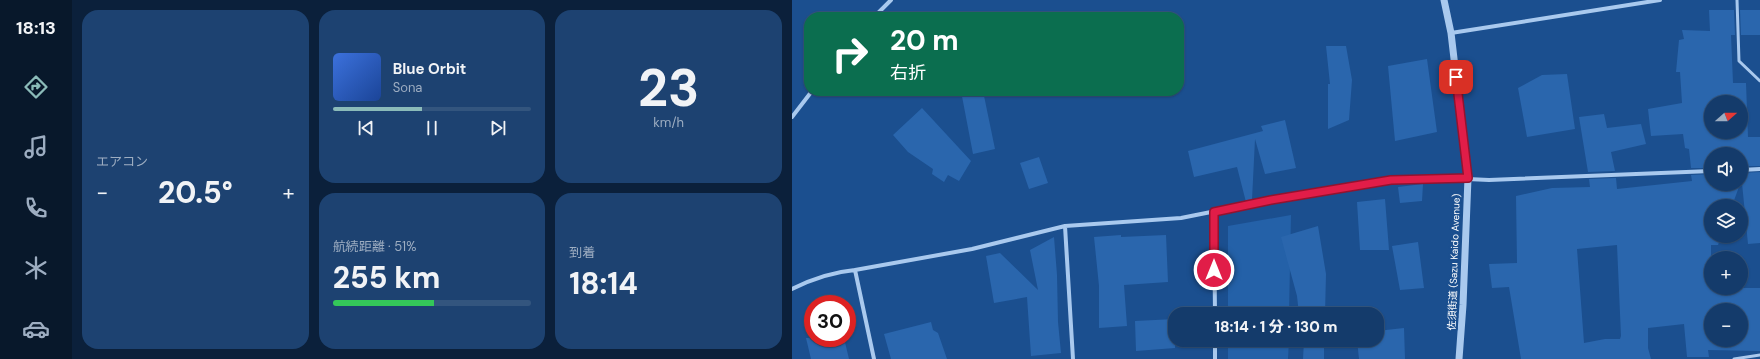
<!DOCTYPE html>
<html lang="ja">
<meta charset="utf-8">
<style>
body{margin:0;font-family:"DM Sans","Noto Sans JP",sans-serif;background:#1d4271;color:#f1f3f6;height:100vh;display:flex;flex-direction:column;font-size:15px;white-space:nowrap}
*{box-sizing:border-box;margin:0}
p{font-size:13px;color:#9dadc1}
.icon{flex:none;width:22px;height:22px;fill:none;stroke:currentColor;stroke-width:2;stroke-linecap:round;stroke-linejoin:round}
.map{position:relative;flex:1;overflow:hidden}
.drawer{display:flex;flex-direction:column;gap:10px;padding:10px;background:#0b203b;width:720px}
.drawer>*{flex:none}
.hud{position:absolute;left:12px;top:12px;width:380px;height:84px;border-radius:16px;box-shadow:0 1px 3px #0004,0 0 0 1px #33557e;background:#0b6e4f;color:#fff;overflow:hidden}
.needle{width:26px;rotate:69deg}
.controls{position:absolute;left:912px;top:95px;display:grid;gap:8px}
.controls a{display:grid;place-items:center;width:44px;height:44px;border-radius:50%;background:#143b6b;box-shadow:0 1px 3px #0004,0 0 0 1px #33557e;font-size:20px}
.speed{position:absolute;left:12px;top:295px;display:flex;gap:8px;font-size:20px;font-weight:700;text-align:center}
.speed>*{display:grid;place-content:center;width:52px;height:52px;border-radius:50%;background:#143b6b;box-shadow:0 1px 3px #0004,0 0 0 1px #33557e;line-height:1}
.speed .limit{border:6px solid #d22;background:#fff;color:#111}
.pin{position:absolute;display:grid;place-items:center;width:34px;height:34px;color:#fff;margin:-17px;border-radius:8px;box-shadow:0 2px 6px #0006}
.me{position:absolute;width:44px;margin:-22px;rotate:0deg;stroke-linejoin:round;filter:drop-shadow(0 0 3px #0008)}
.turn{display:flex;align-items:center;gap:14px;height:84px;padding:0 20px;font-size:18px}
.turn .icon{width:52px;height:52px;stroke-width:2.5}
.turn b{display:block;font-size:28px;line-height:34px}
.big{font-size:30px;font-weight:800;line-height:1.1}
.drawer .widget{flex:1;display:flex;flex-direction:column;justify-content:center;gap:6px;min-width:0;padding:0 14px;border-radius:16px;background:#1d4271}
.drawer .dial{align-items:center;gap:0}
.dial b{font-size:52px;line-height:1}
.song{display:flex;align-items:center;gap:12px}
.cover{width:48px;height:48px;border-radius:6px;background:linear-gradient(135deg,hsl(220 70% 55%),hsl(220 70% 35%))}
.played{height:4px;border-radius:2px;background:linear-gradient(90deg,#8bbbb9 45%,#33557e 45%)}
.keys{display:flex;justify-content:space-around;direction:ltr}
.heat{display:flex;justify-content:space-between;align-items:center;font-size:22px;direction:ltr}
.charge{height:6px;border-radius:3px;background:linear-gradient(90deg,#34c759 51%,#33557e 0)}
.drawer .tiles{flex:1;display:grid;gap:10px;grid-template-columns:repeat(3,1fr)}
.widget:first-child{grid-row:span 2}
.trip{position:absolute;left:376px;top:307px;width:216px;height:40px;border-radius:16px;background:#143b6b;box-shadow:0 1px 3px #0004,0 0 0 1px #33557e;font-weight:800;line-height:40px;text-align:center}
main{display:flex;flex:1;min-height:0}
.tabs{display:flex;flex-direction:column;width:72px;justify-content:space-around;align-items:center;background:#08182b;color:#9dadc1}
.tabs .icon{width:28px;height:28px}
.tabs .selected{color:#8bbbb9}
.tabs b{font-size:18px;color:#f1f3f6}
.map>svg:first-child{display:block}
.green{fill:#2461a8}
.building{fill:#2a66ad;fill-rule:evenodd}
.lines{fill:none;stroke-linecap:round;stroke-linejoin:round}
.service{stroke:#a9c9ee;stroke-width:3}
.minor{stroke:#a9c9ee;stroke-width:4}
.tertiary{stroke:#a9c9ee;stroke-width:7}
.route-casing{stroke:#92132f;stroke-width:10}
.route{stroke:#e11d48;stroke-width:7}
.labels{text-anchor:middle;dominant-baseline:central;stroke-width:4;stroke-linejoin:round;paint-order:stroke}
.street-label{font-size:10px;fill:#fff;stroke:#1b4f8f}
</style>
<main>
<nav class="tabs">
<b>18:13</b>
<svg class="icon selected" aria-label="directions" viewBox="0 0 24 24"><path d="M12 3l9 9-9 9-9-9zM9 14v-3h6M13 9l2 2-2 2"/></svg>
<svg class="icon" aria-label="music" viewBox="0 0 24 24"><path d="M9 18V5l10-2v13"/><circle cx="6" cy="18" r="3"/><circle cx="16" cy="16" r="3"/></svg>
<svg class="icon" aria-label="phone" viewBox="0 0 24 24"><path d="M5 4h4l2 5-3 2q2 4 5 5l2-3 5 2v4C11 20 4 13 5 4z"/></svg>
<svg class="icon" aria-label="climate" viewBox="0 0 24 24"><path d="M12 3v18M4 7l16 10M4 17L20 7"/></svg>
<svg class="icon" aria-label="car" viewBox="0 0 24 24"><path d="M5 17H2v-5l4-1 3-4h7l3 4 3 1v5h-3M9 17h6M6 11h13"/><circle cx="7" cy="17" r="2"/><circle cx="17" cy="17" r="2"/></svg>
</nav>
<section class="drawer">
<div class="tiles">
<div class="widget"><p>エアコン</p>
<div class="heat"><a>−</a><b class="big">20.5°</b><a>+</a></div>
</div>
<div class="widget">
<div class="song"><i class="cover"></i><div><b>Blue Orbit</b><p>Sona</p></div></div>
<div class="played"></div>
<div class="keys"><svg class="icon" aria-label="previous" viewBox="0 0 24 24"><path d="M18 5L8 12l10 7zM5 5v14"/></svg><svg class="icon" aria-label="pause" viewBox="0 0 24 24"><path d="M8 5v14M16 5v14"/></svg><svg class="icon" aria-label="next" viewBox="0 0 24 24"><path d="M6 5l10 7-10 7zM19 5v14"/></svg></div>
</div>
<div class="widget dial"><b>23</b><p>km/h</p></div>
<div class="widget"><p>航続距離 · 51%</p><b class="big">255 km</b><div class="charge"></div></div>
<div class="widget"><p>到着</p><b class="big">18:14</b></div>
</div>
</section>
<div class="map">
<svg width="968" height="359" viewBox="0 0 968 359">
<rect width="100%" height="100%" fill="#1b4f8f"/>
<path class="green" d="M499,215L497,314H436V226Z
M436,340H497L496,359H436Z"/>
<path class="building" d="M917,10H942L943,35H939L941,83H954L956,137H968V166H949V154H919V168H899L897,149L893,148L891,134L859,136L856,109L890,103L888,72H884L887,40L892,39L890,30L918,31ZM919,102H949V132H919Z
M948,10H968V35H949Z
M534,46H554L560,80L557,120L536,129V84H538Z
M635,59L645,132L603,141L596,66Z
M775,74L783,129L735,137L726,88L750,75Z
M169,91H191L203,149L181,154Z
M130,108L179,161L167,181L156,175L152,182L140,174L141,169L116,152L101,135Z
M812,114L815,128L849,124L854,144L819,152L823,171L796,172L787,117Z
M493,120L504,168L473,174L463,139L460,200L454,202L445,167L402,177L396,151L471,131L469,126Z
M247,157L256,183L237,189L228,163Z
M968,172V243L956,244L949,173Z
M919,174V184H948L940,206H919V236H929L926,245H919V288H968V351L916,350L917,357H895L892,324L856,328V348L859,359H729L717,287L700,288L697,264L725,263L724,196L760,188L798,187L797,179L824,178L825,189L900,181L899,175ZM825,245L829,336L828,339H813L792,343L785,249ZM919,310H949V340H919Z
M631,184L630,201L608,203L606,187Z
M593,199L597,250H568L565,202Z
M526,226L534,274L533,314H507L505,296L489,237Z
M329,235V237L374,235L376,282L332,285L335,326L307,328V286L302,237Z
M262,237L265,275L266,322L269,353L239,356L235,297L202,303L194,256L208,253L246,290L238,250Z
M626,242L632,288L608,290L600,246Z
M383,319V348L344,351L343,321Z
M139,322L141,330L146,333L155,359H99L92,334Z
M612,328L613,359H567L565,340H585V331Z
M14,338H52L57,359H19Z
M512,340H532V359H511Z"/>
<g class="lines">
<path class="service" d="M945,0L947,61L968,81
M942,359L968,355"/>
<path class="minor" d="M82,17L99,0
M659,33L868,0
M0,117L20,91
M949,170L968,169
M422,212L423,314
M273,226L281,359
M63,270L82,359
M0,289C20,279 41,272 63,270L180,249L273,226L389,218L479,200L599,180L654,178L697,180L919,171
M423,340V359"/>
<path class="tertiary" d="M652,0L659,33L676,178L671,305L667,359"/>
</g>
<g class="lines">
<g class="route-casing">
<path id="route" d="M422,270V212L479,200L599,180L676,178L664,77"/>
</g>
<use href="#route" class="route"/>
</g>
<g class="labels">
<g class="street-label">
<text transform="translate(662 262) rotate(-88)">佐須街道 (Sazu Kaido Avenue)</text>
</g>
</g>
</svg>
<div class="controls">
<a><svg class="needle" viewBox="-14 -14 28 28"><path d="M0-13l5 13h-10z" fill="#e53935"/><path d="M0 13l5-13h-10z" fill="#9dadc1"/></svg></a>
<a><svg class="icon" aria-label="sound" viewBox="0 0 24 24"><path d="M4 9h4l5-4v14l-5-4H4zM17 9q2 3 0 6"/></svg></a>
<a><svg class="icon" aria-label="layers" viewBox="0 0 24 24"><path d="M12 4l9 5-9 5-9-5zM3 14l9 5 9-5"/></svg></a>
<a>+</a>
<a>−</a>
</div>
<div class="speed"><div class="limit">30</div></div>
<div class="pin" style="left:664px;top:77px;background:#d93025"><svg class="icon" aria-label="arrive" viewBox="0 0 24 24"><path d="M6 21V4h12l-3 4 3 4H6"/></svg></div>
<svg class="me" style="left:422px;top:270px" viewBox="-20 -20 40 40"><circle r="17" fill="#e11d48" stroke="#fff" stroke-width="3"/><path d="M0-11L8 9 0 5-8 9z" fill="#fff"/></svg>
<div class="trip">18:14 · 1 分 · 130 m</div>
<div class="hud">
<div class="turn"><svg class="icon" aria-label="right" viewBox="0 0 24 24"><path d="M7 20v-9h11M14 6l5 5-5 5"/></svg><div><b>20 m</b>右折</div></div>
</div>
</div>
</main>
